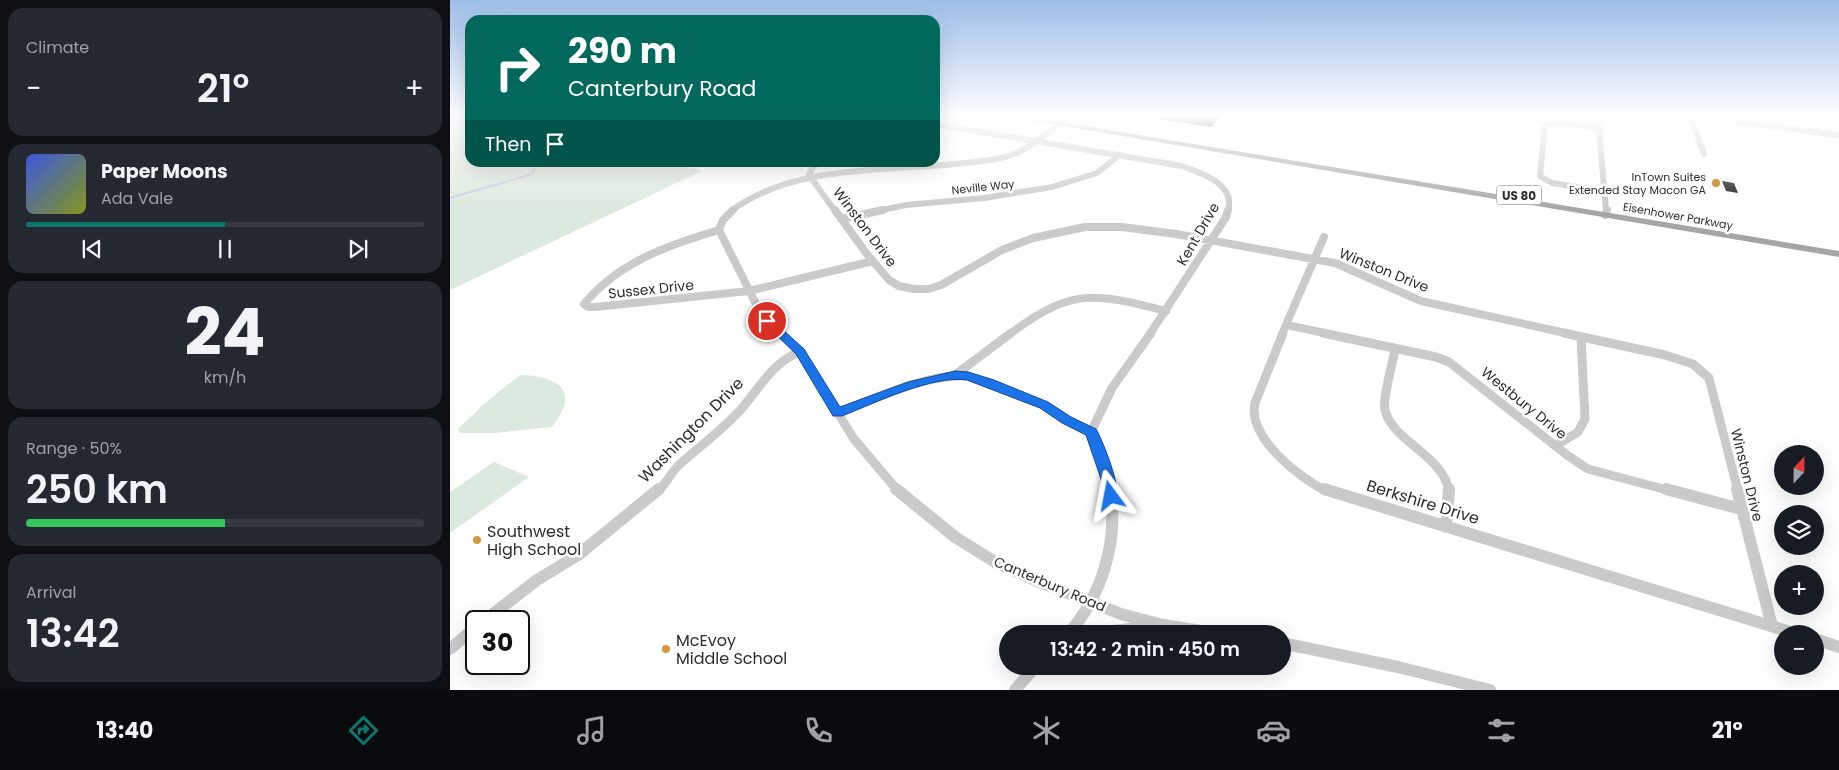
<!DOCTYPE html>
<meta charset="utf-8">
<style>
body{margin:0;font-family:Poppins,sans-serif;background:#242831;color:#f1f3f6;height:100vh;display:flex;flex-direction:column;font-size:19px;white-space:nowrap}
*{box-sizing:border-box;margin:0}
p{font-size:16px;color:#9ea1a6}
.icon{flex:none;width:28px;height:28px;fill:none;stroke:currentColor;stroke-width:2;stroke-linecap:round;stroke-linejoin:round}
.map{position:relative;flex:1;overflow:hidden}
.sheet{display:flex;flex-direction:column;gap:8px;padding:8px;background:#0d0f14;width:450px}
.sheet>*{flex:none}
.hud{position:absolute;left:15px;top:15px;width:475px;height:152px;border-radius:15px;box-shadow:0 5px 20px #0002;background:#00695c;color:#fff;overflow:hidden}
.needle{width:32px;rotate:22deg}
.controls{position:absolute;left:1324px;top:445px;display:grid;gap:10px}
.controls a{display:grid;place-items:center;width:50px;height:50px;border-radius:50%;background:#171b24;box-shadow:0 5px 20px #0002;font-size:25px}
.speed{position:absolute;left:15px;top:610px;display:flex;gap:10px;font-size:25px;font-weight:700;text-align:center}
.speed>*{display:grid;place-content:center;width:65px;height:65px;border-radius:50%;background:#171b24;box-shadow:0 5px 20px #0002;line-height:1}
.speed .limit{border:2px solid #111;border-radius:8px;background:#fff;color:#111}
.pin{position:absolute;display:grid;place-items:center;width:42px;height:42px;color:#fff;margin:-21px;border:2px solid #fff;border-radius:50%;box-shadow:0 1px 5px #0007}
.me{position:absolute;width:55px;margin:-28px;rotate:347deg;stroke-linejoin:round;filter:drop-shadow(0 0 4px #0008)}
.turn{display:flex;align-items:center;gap:18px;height:105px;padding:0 20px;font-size:22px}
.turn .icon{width:65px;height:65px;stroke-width:2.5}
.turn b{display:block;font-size:35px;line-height:42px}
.then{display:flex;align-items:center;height:48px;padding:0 20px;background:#0003;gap:10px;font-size:19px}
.big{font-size:38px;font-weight:600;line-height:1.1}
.sheet .card{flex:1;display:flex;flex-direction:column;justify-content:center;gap:8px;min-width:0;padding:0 18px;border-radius:15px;background:#242831}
.sheet .dial{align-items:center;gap:0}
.dial b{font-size:65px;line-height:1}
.song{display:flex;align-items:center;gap:15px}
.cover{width:60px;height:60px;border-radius:8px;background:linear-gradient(135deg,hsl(230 70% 55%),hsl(70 70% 35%))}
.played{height:5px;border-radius:2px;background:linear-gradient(90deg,#0f766e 50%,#363941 50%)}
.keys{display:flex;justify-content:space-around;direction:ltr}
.heat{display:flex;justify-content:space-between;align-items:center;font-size:28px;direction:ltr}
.charge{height:8px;border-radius:4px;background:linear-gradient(90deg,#34c759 50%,#363941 0)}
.trip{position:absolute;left:549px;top:625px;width:292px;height:50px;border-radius:25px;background:#171b24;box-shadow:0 5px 20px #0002;font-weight:600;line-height:50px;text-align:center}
.tabs{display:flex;height:80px;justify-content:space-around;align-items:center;background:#090b0e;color:#9ea1a6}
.tabs .icon{width:35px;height:35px}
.tabs .selected{color:#0f766e}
.tabs b{font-size:22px;color:#f1f3f6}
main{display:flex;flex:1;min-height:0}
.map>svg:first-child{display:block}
.green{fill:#dce9de}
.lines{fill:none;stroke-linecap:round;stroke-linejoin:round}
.stream{stroke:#cccae7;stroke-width:2}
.building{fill:#141414}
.minor-far3{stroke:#cacaca;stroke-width:6}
.minor-far2{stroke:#cacaca;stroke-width:8}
.minor-far1{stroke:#cacaca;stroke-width:9}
.minor{stroke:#cacaca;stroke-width:12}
.major{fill:#a5a5a5;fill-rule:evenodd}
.route{fill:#1a73e8;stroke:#114b97}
.poi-dot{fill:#d29842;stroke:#fff;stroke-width:2}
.labels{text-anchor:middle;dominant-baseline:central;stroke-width:5;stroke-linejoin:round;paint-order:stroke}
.far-poi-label{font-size:11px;fill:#2d2d2d;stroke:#fff;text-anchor:end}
.far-street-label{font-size:11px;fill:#2d2d2d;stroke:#fff}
.shield{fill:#fff;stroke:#6c6c6c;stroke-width:1}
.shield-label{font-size:12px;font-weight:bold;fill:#2d2d2d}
.street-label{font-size:14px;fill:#2d2d2d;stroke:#fff}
.near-street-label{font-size:16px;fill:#2d2d2d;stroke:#fff}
.near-poi-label{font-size:16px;fill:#2d2d2d;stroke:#fff;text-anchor:start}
</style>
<main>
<section class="sheet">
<div class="card"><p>Climate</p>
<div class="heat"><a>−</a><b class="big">21°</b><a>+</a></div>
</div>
<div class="card">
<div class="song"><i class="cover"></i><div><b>Paper Moons</b><p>Ada Vale</p></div></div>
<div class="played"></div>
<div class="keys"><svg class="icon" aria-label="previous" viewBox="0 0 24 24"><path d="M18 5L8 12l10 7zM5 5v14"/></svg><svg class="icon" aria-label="pause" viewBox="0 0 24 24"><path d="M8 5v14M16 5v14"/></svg><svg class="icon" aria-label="next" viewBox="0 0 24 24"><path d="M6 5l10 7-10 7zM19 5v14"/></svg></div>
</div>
<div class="card dial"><b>24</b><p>km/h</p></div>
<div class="card"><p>Range · 50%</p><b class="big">250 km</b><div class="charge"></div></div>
<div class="card"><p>Arrival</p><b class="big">13:42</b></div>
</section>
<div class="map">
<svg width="1389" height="690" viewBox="0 0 1389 690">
<rect width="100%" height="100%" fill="#fff"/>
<path class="green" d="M0,115H20V162H221L252,171L0,290Z
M70,375C109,376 131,391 102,427L44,433H10L8,429L34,404Z
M44,462L79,477L0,533V492Z"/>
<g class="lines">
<path class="stream" d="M0,198L82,174L88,162"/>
</g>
<path class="building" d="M705,115H773L761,127L705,118Z
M1272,181L1284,183L1288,193L1276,191Z"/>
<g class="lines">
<path class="minor-far3" d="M1154,115L1149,128L1156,211
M1240,115L1254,154
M1289,122L1389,135
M485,124L732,166C752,173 786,184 778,211
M1149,128L1104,122L1095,125L1090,176L1102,183L1154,191
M369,162L363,167L359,175L385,211
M281,211C342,165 433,171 505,164C524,162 546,161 564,154C585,146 602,128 620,115
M427,211L456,205L534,198L602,187L647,173L669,155"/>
<path class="minor-far2" d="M283,210L273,220L269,230L312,316L331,334
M385,210L416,253L439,280L449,286L464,289H478L491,285L552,250L583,238L635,227H672L726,234L885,263L971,301L1120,334
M1155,215L1157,210
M391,219L433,210
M269,230C218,245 169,262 134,304L138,307H145L299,291L423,261
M837,325L879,334
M560,334C622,287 645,293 716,311
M700,334L776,217L778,210
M832,334L874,237"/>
<path class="minor-far1" d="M330,333L350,352L404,439L448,491
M833,333L805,403C797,437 850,479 877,491
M873,333L986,357L999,362L1117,455L1138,469L1221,491
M1114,333L1215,355L1243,364L1259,378L1288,491
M945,349C943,362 932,400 935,410C942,441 993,455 999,491
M505,375L561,333
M387,413C425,399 477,373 518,376L594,405L617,420L641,432L656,473L660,491
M641,432L662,388L701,333
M1105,446L1128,432L1135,419L1131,337
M208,491C217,483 221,472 230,464C251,445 274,429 293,407C310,387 324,361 350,352"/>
<path class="minor" d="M446,489L505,537L545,562L587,581L671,614L713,625L770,634
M874,489L1347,634
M1216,489L1291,509
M1287,489L1322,626
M996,527L999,489
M34,621L87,580L128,555L209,489
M618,634C652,596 669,540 660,489
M637,634L706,626
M1365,639L1389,647
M832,643L948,667L1040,690
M0,649L26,627
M565,690L586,666"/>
<path class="major" d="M557,115H569L1389,251V257L560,117Z"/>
</g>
<linearGradient id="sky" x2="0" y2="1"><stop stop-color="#9dbde8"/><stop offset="0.55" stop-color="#fff"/><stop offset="1" stop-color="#fff" stop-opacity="0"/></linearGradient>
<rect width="1389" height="211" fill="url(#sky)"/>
<path class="route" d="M317,318L321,319L354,349L390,407L458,382L505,371L518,372L544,380L598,402L621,417L646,429C653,441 672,489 666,500L661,501L656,500L651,479L636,435L612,423L590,408L517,380C482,375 425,403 392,416H383L346,354L312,321Z"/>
<g class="poi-dot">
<circle cx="1266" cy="183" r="5"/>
<circle cx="27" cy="540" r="5"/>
<circle cx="216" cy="649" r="5"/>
</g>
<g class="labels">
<g class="far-poi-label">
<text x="1256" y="177">InTown Suites<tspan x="1256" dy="13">Extended Stay Macon GA</tspan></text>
</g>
<g class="far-street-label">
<text transform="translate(533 187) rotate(-6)">Neville Way</text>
<text transform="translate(1228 216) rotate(10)">Eisenhower Parkway</text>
</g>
<rect class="shield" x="1046.5" y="185.5" width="45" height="19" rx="4"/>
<g class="shield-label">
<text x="1069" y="195">US 80</text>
</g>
<g class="street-label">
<text transform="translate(415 227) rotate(53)">Winston Drive</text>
<text transform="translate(748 234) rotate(-60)">Kent Drive</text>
<text transform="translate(934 270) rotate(22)">Winston Drive</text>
<text transform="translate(201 289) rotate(-6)">Sussex Drive</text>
<text transform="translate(1074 403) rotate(39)">Westbury Drive</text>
<text transform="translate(1297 475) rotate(76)">Winston Drive</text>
<text transform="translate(600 584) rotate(23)">Canterbury Road</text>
</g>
<g class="near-street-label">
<text transform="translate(241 430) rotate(-45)">Washington Drive</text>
<text transform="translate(973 502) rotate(17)">Berkshire Drive</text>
</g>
<g class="near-poi-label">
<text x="37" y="531">Southwest<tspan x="37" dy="18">High School</tspan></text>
<text x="226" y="640">McEvoy<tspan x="226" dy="18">Middle School</tspan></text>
</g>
</g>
</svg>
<div class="controls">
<a><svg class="needle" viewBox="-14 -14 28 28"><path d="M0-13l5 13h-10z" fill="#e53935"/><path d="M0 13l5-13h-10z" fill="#9ea1a6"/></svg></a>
<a><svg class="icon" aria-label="layers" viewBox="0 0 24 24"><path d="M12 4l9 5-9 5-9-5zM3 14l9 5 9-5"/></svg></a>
<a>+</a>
<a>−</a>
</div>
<div class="speed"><div class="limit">30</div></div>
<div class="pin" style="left:317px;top:321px;background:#d93025"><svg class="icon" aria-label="arrive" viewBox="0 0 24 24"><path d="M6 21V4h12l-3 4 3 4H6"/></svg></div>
<svg class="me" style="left:661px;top:496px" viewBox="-20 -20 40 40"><path d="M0-17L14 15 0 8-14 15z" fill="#1a73e8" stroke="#fff" stroke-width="4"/></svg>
<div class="trip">13:42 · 2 min · 450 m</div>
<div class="hud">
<div class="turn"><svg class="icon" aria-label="right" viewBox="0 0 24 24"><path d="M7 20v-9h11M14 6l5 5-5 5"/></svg><div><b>290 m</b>Canterbury Road</div></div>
<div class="then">Then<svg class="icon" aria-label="arrive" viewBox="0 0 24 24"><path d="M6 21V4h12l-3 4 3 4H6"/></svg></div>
</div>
</div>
</main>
<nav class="tabs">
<b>13:40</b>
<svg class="icon selected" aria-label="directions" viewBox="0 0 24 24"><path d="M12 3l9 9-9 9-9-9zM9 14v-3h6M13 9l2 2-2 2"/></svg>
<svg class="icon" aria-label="music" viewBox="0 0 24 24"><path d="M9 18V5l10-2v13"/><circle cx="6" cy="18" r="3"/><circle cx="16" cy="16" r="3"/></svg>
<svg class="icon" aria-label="phone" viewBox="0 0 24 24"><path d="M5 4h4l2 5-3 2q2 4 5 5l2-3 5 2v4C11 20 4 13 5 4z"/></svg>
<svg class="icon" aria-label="climate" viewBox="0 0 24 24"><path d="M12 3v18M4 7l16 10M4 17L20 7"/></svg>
<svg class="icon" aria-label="car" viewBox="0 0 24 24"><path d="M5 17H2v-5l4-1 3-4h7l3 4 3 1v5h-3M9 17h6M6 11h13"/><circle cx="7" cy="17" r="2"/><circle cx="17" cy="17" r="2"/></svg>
<svg class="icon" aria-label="filters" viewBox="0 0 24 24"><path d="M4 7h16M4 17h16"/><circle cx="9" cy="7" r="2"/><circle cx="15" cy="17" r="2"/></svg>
<b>21°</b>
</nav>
